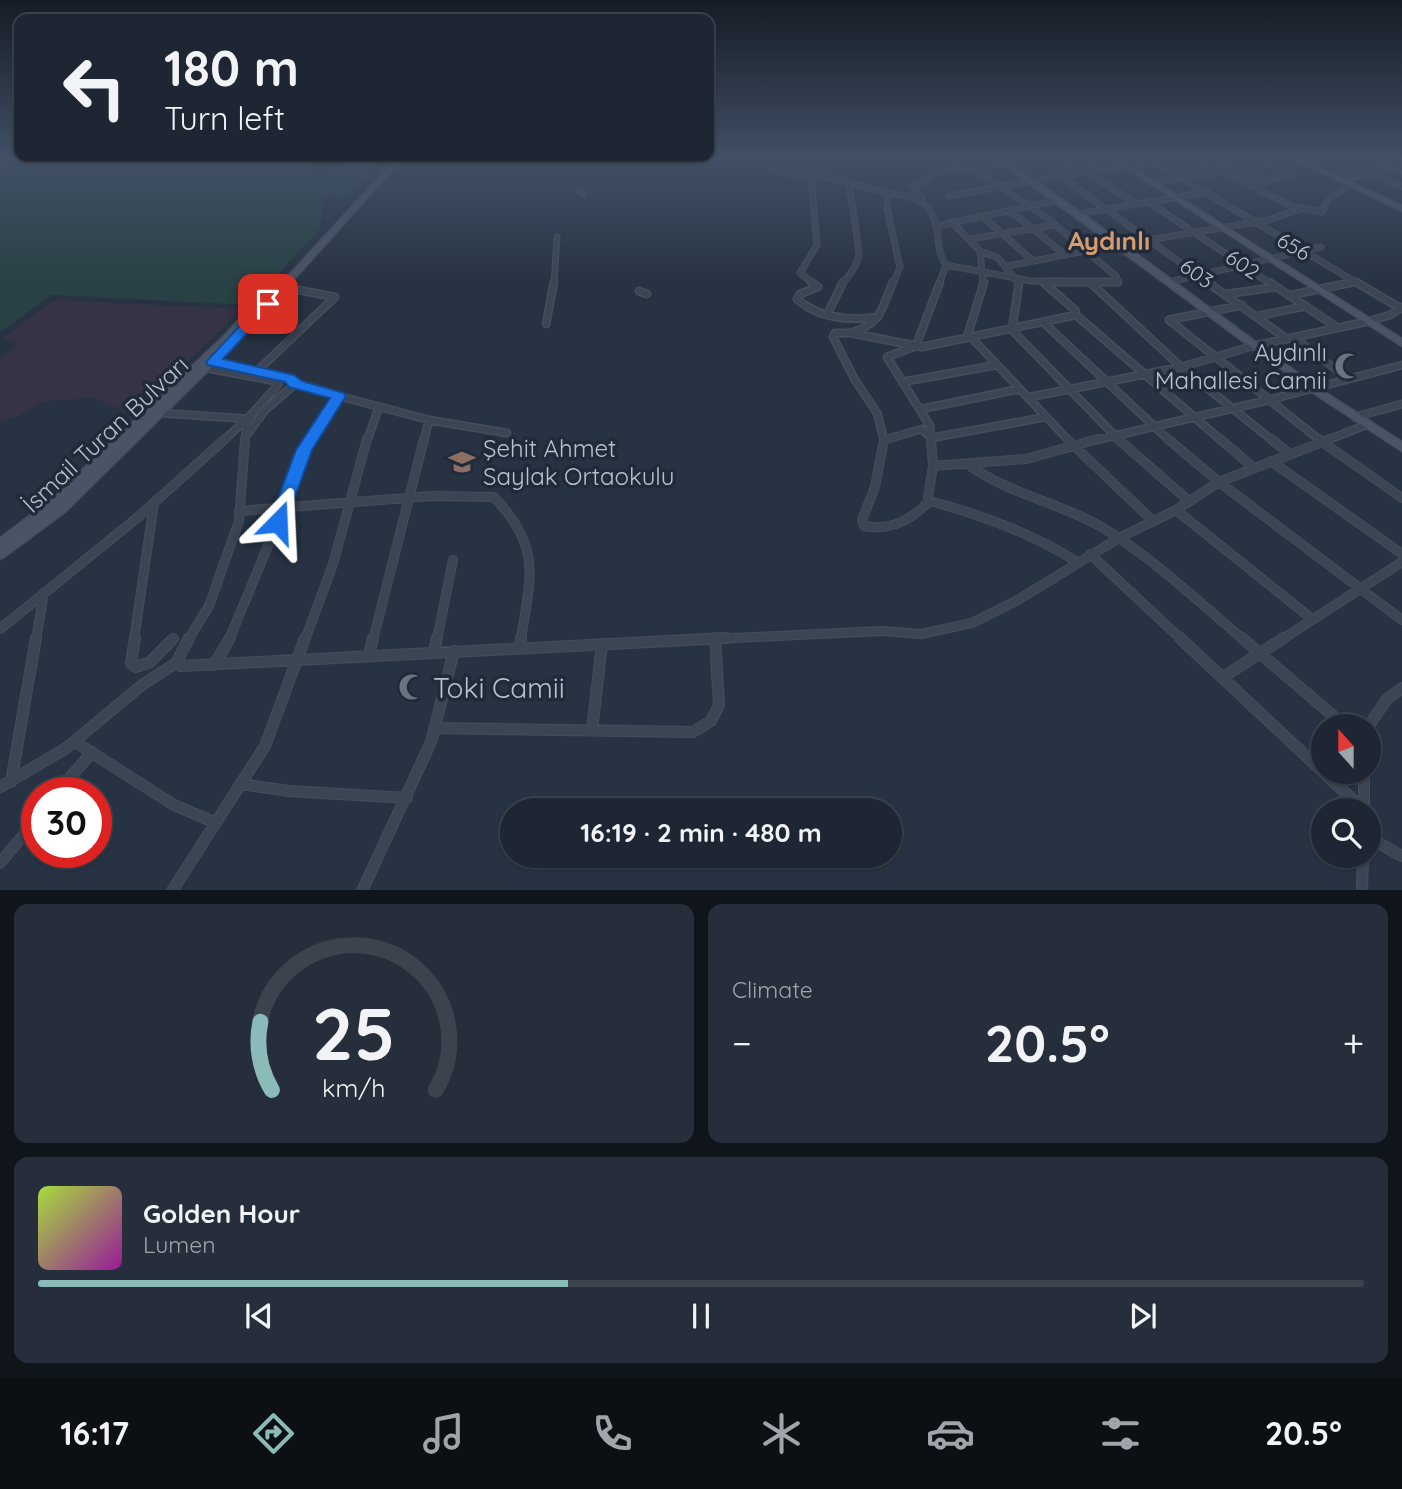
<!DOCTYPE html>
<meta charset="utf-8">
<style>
body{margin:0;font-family:Quicksand,sans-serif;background:#252e3a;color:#f1f3f6;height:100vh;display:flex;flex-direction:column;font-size:26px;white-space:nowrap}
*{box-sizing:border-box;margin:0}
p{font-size:23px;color:#a0a5ac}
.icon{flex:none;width:38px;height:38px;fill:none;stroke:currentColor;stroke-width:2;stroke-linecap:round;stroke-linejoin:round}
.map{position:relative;height:890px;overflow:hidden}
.sheet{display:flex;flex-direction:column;gap:14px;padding:14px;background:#10151c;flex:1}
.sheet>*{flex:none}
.hud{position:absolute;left:14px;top:14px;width:700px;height:147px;border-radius:14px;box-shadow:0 2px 5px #0004,0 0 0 2px #3b434d;background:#1d2632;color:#f1f3f6;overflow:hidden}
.needle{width:46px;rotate:339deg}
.tools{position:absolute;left:1311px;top:714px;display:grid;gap:14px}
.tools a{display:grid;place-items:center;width:70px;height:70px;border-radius:50%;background:#1d2632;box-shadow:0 2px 5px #0004,0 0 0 2px #3b434d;font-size:35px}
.speed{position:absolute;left:21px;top:777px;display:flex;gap:14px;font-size:35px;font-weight:700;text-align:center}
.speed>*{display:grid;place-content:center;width:91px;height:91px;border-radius:50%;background:#1d2632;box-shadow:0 2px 5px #0004,0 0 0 2px #3b434d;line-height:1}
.speed .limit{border:10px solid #d22;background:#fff;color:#111}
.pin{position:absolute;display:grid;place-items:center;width:60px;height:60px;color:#fff;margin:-30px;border-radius:14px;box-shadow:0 4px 10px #0006}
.me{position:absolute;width:77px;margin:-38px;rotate:21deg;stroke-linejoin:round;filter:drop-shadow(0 0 5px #0008)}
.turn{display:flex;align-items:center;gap:24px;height:147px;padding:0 35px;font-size:32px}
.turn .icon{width:91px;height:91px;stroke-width:2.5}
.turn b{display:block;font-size:49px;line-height:60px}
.big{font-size:52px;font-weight:800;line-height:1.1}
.sheet .card{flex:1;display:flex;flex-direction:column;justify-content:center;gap:10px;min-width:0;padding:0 24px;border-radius:14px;background:#252e3a}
.sheet .dial{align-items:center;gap:0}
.dial svg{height:182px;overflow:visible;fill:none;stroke:#3b434d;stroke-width:7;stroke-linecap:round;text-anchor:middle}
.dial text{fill:#f1f3f6;stroke:none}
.song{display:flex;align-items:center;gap:21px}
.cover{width:84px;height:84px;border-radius:10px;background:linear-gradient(135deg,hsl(80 70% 55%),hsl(300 70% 35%))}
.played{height:7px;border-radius:4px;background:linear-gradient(90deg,#8bbbb9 40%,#3b434d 40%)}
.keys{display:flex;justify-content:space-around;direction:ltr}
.heat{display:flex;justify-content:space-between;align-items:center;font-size:38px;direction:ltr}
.sheet .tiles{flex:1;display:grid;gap:14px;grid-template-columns:1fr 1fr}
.card:last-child{grid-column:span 2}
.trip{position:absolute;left:500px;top:798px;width:402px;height:70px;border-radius:35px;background:#1d2632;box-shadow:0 2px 5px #0004,0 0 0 2px #3b434d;font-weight:800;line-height:70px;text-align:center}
.dock{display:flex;height:112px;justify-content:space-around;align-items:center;background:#0c0f14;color:#a0a5ac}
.dock .icon{width:49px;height:49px}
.dock .on{color:#8bbbb9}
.dock b{font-size:32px;color:#f1f3f6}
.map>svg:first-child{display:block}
.medical{fill:#363444}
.green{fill:#294144}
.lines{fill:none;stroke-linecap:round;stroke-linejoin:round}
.street-far3-casing{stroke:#454e5c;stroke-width:7}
.street-far2-casing{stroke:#454e5c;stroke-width:9}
.street-far1-casing{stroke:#454e5c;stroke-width:10}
.street-casing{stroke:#454e5c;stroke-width:12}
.secondary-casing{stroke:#454e5c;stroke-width:3}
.street-far3{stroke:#3c4553;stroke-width:5}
.street-far2{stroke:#3c4553;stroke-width:6}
.street-far1{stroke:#3c4553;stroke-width:8}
.street{stroke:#3c4553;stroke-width:10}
.secondary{fill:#4a5466;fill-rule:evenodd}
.route{fill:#1a73e8;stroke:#114b97;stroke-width:2}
.labels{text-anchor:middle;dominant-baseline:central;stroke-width:7;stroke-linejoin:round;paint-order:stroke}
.far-street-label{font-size:21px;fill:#b9c0cd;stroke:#202a39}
.poi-label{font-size:24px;fill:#b9c0cd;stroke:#202a39;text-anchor:end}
.street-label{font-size:24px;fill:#b9c0cd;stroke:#202a39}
.far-district-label{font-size:26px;font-weight:bold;fill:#d69c6b;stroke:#202a39}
.near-poi-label{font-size:28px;fill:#b9c0cd;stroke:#202a39;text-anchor:start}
</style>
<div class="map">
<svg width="1402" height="891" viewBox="0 0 1402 891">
<rect width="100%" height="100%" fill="#273343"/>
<path class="medical" d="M54,300L241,309L133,415L96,398L44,401L18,416L0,420V359L19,342L3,338Z"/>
<path class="green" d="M0,159H320L312,169L318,177L361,159L378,164L344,201L335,195L326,194L319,230L249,305L52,295L0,332Z"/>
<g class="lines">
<g class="street-far3-casing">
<path id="street-far3" d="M775,159L773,166L778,172L823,176L889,193
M813,159L811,176L817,245L800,273L814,284
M928,159L941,172L1020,159
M1066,159L1137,204
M1091,159L1106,168
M1197,159L1292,206L1322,212L1328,200L1349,184
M1220,159L1265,181
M1151,160L1359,284
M1372,173L1402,187
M1060,176L1210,284
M1232,177L1243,170L1268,163
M1341,179L1402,167
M1154,182L1222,172
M1249,184L1292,175L1260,159
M579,191L584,195
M948,196L1154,159
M922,198L912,186L930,177L933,164
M1147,201L1271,284
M1009,210L1064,254
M1077,214L1208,192
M982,216L1032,260
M952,222L980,251L983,284
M937,226L1058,200
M970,239L1054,225
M1119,245L1268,220L1300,209
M980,251L998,258L1019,284
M946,265L1031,281L1118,282L1116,276L1047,218L959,159
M1008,266L1084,251
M1169,282L1321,247
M554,284L557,237
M842,284C849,276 857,266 859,255C859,250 850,186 848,182
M893,284L900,267L887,208L889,193C922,198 934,202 938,238C939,248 940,256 946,265L939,284
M1346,284L1354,282"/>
</g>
<g class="street-far2-casing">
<path id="street-far2" d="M811,282L818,287L800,294L797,299C820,319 849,321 878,317
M984,282L968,334L1069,441
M1019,282L1012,330L1120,441
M1043,282H1118
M1207,282L1287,339
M1269,282L1338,328
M1356,282L1402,309
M1045,284L1075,310L1076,315L1222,441
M1092,284L1181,367L1273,441
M283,287L335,297
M639,291L647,294
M1227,294L1275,287
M1291,295L1354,282
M1242,305L1169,320L1321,441
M827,315L843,282
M1258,316L1306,306
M1044,323L1170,441
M546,324L554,282
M851,333C882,323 881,310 893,282
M1294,338L1349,379
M208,361L295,381L293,386L265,410L248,433
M201,367L275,381L278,385L247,419L245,441
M257,371L335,297
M902,382L997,365
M294,384L429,420L507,433
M1030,397L1181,367L1253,346L1370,321L1390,315L1402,307
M921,409L1020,389
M160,413L250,419
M1046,417L931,438L922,429L884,440L877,413L855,380L833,337L835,333H851L922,347L1076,315
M1355,417L1402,404
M223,441L247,419
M310,441L339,396
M367,441L379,407
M424,441L429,420
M931,441L930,426L887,357L916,346L940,282
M1092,441L1269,400L1402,365
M1325,441L1366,425"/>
</g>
<g class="street-far1-casing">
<path id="street-far1" d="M884,439H887
M931,439L933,466L928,497L930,501C982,515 1032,533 1077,562
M1067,439L1153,521
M1118,439L1189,501
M1168,439L1219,482L1402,620
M1220,439L1254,468
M1271,439L1290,454
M1318,439L1402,498
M884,440L875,487L862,520L864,526C892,531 910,520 930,501
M1271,461L1402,554
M969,465C1010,495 1062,503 1105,529C1155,560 1199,602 1244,640
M933,466L1026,459L1098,439
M1176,510L1312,619
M239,511L432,496L494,497C543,549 530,576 521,640
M1090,554L1182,640
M0,629L137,518L225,439
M36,640L44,592
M134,640L154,503
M188,640L209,606L239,521L245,439
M229,640L284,507L304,450L311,439
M305,640L333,564L367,439
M373,640L424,439
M437,640L453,560
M693,640L882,631L921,634L972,623L1018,600L1119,538L1176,510L1219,482L1330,439
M1281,640L1402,562"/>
</g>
<g class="street-casing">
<path id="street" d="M135,638L131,663L136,667L150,662L173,639
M189,638L176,663L180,666L727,638
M1180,638L1323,772
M1242,638L1345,726
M520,648L521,638
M434,652L437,638
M369,655L373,638
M214,665L230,638
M1223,677L1284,638
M1368,727L1387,699L1402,688
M434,728L693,732L711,721L719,705L715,638
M592,730L602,644
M75,742L174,805L214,822
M1323,772L1364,810
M1364,772V810
M11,782L36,638
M240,784L289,791L407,798
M0,787L65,749L142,685L176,663
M57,793L92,752
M1368,837L1402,856
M0,863L37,819
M172,891L265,746L305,638
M362,891L431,742L454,651
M1362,891L1363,856"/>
</g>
<g class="secondary-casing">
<path id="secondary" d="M396,159H402L240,339L66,511L4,557L0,559V538L47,503L225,335L272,283H278V287L267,299Z
M995,159H1002L1080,212L1315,386L1402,442V451L1309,390L1074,216Z
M1112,159H1119L1402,339V346Z
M1294,159H1301L1402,206V211Z
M1370,159H1377L1402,170V174Z"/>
</g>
<use href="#street-far3" class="street-far3"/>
<use href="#street-far2" class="street-far2"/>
<use href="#street-far1" class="street-far1"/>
<use href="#street" class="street"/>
<use href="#secondary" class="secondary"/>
</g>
<linearGradient id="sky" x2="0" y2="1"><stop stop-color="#151c25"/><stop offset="0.56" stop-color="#415066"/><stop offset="1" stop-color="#415066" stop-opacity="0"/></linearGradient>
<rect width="1402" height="283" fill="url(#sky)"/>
<path class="route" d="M268,300L272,301V307L223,359L294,375L302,381L344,393L346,396L312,450L286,522L284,527H271L269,522L296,450L330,398L289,387L285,382L208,365L206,362L263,301Z"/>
<defs>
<g id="mosque-bare" transform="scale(2.1)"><path d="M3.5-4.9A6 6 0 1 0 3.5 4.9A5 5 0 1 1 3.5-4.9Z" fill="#6b7280" stroke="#202a39" stroke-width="2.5" paint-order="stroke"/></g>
<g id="school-bare" transform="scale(2.1)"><path d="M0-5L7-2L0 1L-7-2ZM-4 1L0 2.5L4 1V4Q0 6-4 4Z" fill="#8d6e63" stroke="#202a39" stroke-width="2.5" paint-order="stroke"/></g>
</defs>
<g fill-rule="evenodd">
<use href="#mosque-bare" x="1348" y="366"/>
<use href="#school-bare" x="462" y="462"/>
<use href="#mosque-bare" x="412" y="687"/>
</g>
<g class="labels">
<g class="far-street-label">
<text transform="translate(1294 246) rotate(30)">656</text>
<text transform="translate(1243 264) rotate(34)">602</text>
<text transform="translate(1197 273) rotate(35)">603</text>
</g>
<g class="poi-label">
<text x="1327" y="352">Aydınlı<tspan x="1327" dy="28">Mahallesi Camii</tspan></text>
<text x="483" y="448" text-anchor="start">Şehit Ahmet<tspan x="483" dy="28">Saylak Ortaokulu</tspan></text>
</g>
<g class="street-label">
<text transform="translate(105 434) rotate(-43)">İsmail Turan Bulvarı</text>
</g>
<g class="far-district-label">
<text x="1109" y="240">Aydınlı</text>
</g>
<g class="near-poi-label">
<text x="433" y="687">Toki Camii</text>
</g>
</g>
</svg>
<div class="tools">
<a><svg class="needle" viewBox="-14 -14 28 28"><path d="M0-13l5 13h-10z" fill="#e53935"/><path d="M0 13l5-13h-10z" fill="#a0a5ac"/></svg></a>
<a><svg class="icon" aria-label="search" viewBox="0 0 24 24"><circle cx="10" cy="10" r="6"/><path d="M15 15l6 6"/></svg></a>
</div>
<div class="speed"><div class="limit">30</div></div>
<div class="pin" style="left:268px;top:304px;background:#d93025"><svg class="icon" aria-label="arrive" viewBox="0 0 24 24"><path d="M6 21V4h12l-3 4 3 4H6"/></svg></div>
<svg class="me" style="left:278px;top:522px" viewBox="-20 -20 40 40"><path d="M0-17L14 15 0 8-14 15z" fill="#1a73e8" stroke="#fff" stroke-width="4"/></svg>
<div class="trip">16:19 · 2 min · 480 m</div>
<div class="hud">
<div class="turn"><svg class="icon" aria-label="left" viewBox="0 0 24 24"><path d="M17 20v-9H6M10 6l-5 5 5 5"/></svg><div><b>180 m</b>Turn left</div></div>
</div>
</div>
<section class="sheet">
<div class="tiles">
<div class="card dial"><svg viewBox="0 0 100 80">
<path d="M14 69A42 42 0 1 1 86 69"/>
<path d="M14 69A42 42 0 0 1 9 39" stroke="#8bbbb9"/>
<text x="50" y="56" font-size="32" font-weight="700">25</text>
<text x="50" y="72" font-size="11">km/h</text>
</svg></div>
<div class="card"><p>Climate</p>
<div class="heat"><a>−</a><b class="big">20.5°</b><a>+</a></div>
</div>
<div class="card">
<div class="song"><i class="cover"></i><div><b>Golden Hour</b><p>Lumen</p></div></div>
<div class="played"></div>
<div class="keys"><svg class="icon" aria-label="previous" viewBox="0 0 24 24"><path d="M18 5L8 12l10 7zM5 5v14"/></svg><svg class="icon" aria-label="pause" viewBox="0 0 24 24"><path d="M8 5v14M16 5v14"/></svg><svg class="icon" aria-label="next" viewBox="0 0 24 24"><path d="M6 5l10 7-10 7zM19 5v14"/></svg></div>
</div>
</div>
</section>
<nav class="dock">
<b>16:17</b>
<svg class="icon on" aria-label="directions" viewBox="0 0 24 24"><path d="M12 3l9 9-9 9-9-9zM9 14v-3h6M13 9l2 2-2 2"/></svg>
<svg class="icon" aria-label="music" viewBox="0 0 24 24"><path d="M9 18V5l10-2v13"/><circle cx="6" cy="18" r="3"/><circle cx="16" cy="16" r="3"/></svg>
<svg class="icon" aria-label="phone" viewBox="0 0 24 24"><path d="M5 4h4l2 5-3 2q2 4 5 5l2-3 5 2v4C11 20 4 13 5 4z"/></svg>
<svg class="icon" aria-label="climate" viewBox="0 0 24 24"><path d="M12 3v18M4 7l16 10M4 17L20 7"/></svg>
<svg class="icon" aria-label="car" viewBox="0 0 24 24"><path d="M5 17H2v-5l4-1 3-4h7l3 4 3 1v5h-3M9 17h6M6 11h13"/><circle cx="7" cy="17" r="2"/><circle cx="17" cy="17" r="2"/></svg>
<svg class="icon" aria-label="filters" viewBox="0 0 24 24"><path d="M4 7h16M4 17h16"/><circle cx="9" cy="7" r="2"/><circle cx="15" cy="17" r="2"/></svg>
<b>20.5°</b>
</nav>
